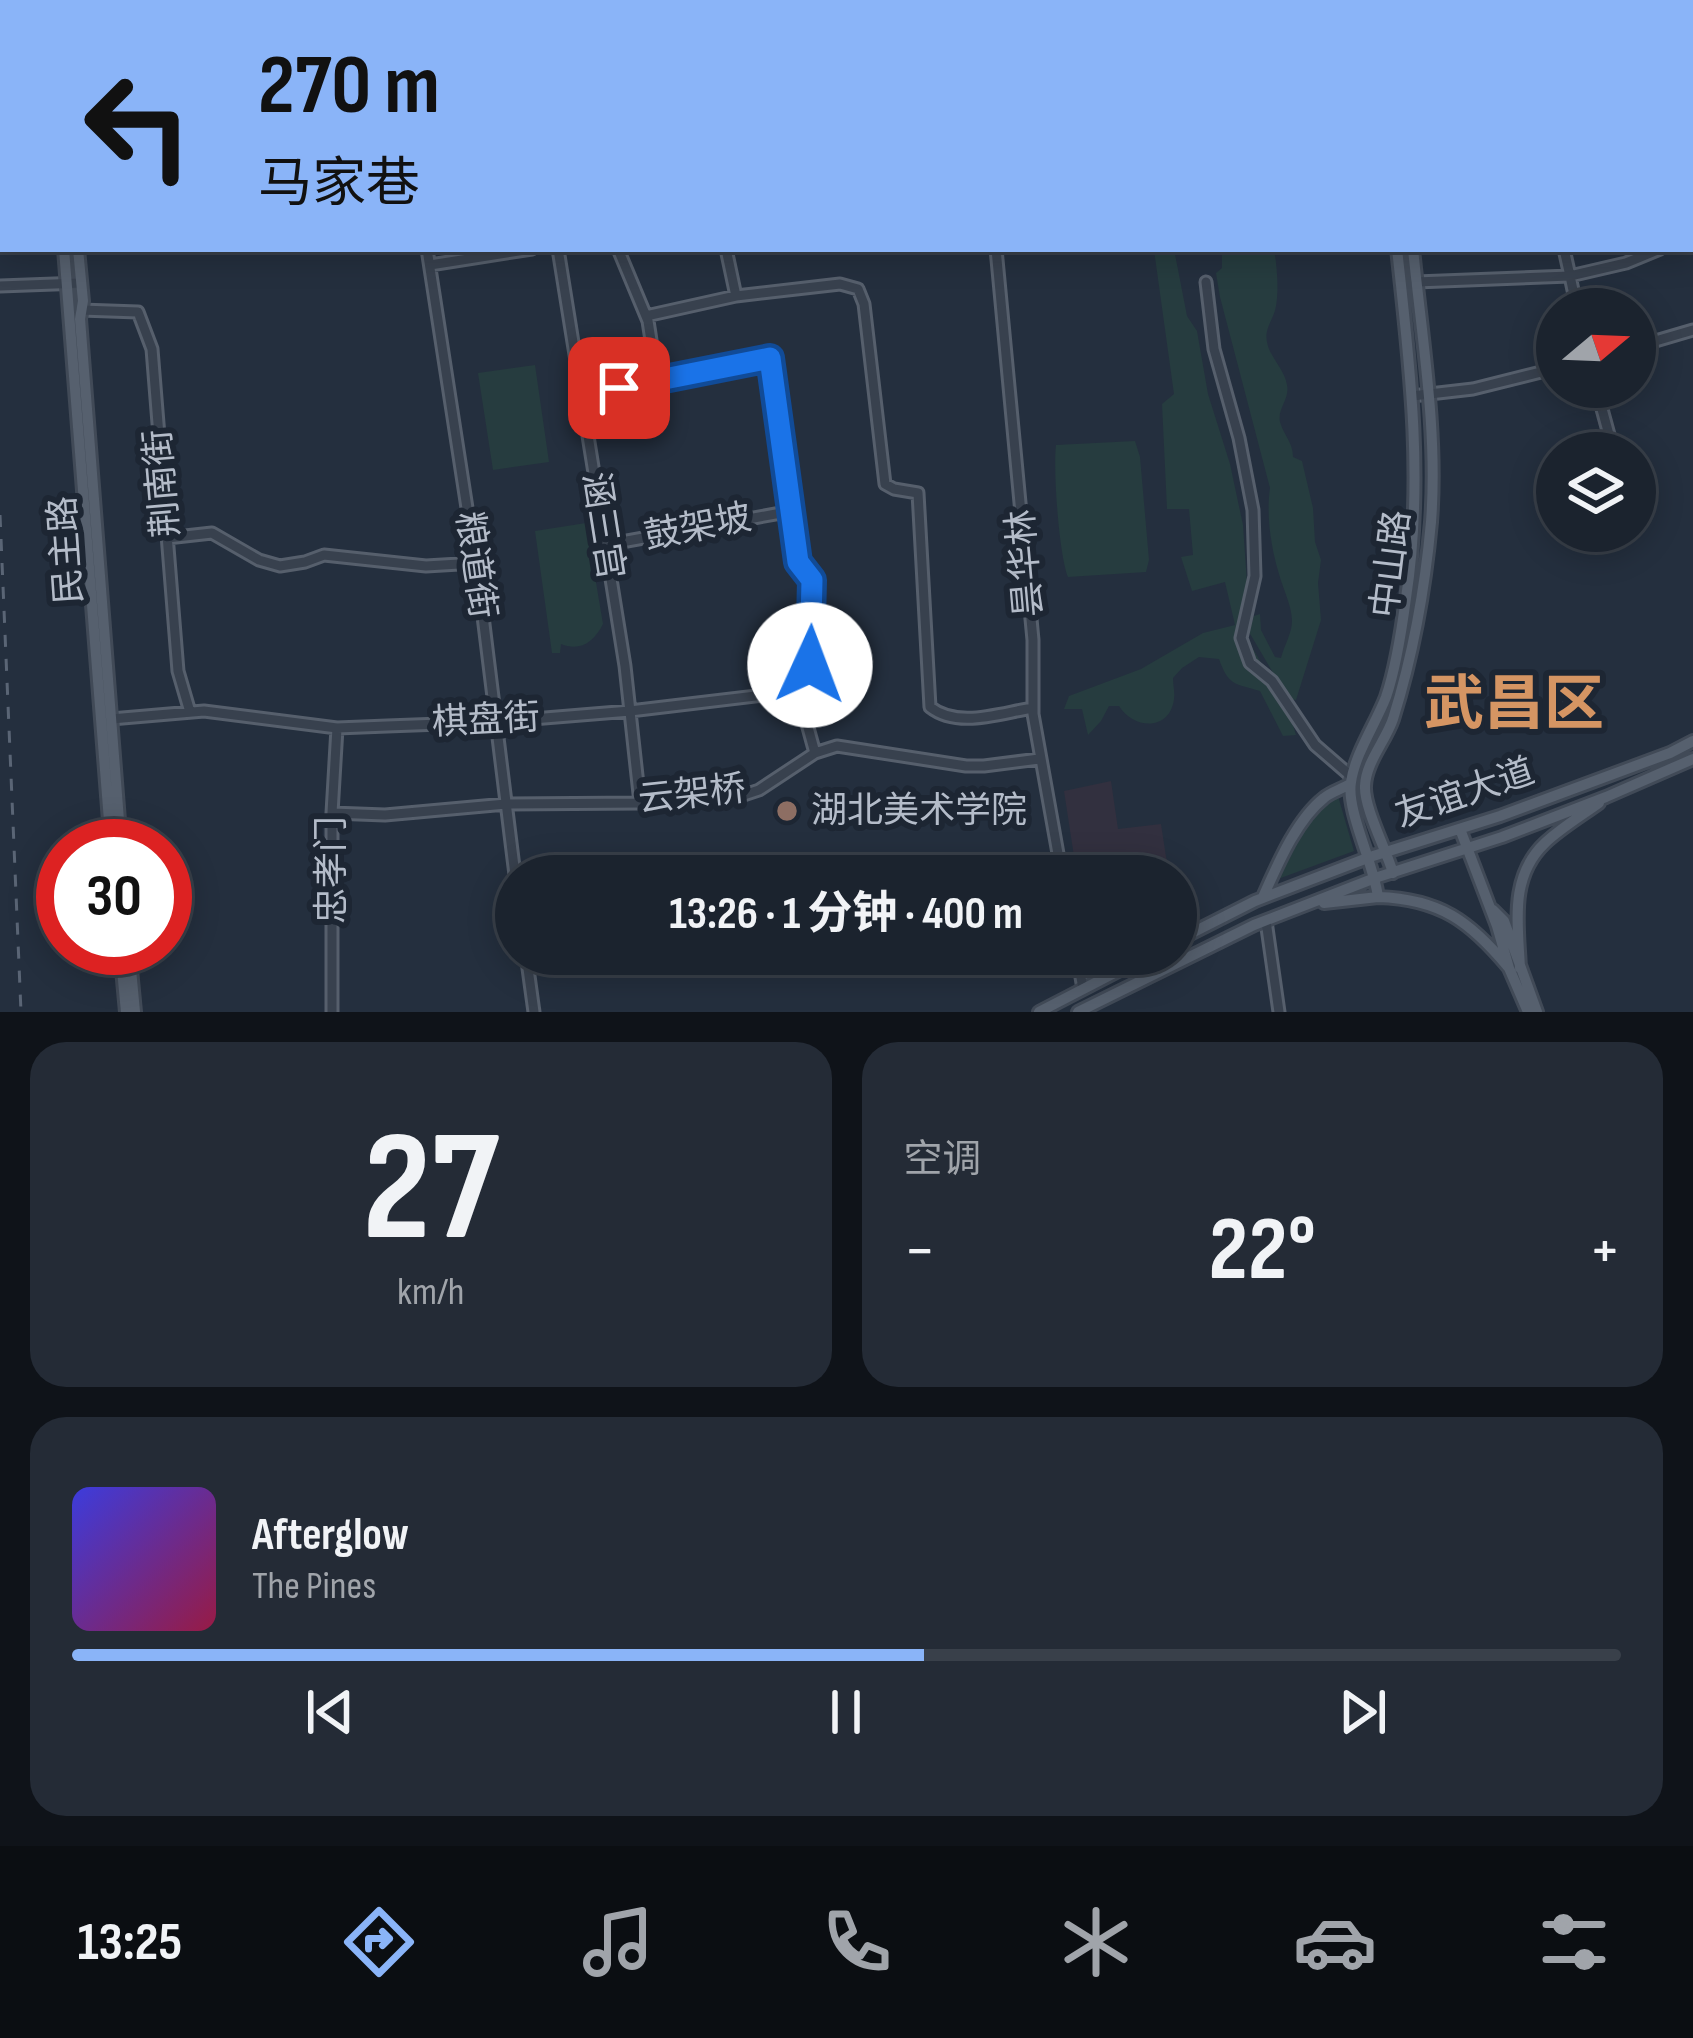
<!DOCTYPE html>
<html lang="zh">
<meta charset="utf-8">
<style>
body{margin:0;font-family:"Sofia Sans Condensed","Noto Sans SC",sans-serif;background:#242b36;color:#f1f3f6;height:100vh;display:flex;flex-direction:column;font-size:45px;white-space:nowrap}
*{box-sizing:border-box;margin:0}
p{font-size:39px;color:#a0a4aa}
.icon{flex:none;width:66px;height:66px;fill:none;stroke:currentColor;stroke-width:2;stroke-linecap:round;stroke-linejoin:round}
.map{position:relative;height:1012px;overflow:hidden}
.panel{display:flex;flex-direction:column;gap:30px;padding:30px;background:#0f1319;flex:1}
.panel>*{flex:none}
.banner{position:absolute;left:0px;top:0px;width:1695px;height:252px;box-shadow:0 6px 30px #0003,0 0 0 3px #39404a;background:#8ab4f8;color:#111;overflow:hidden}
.needle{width:78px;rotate:71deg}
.buttons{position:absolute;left:1536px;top:288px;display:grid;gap:24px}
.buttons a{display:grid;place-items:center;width:120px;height:120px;border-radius:50%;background:#1b232e;box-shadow:0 6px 30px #0003,0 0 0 3px #39404a;font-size:60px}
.speed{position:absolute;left:36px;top:819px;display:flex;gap:24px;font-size:60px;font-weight:700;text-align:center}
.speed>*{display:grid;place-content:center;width:156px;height:156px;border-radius:50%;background:#1b232e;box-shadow:0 6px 30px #0003,0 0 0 3px #39404a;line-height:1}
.speed .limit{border:18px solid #d22;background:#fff;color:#111}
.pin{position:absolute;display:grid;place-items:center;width:102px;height:102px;color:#fff;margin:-51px;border-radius:24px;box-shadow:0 6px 18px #0006}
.me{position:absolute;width:132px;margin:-66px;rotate:2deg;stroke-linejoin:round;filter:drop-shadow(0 0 9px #0008)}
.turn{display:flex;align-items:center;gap:42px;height:252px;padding:0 60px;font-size:54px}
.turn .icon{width:156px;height:156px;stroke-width:2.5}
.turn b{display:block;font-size:84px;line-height:102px}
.big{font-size:90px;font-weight:700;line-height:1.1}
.panel .tile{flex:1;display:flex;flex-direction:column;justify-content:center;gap:18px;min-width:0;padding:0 42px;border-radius:36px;background:#242b36}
.panel .dial{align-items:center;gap:0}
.dial b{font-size:156px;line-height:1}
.song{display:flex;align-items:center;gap:36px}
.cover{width:144px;height:144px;border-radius:18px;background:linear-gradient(135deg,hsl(240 70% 55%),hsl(340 70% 35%))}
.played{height:12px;border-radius:6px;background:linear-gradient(90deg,#8ab4f8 55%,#39404a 55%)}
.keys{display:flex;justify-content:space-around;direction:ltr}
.heat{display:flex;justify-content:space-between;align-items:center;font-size:66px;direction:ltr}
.panel .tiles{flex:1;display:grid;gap:30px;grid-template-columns:1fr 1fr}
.tile:last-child{grid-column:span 2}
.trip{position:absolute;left:495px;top:855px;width:702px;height:120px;border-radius:60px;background:#1b232e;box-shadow:0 6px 30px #0003,0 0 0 3px #39404a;font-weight:700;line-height:120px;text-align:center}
.tabs{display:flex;height:192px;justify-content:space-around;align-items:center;background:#0b0e12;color:#a0a4aa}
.tabs .icon{width:84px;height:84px}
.tabs .selected{color:#8ab4f8}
.tabs b{font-size:54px;color:#f1f3f6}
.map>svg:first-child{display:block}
.medical{fill:#32303f}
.green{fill:#263c3f}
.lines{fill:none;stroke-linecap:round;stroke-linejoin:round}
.minor-casing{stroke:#565f6c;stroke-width:15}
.major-casing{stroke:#414a57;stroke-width:16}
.minor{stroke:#38414e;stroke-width:9}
.major{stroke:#56606e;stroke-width:10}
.rail{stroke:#5a6575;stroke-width:3;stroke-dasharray:12 12;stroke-linecap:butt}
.route-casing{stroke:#114b97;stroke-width:30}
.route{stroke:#1a73e8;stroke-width:21}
.education-dot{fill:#8d6e63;stroke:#1d2633;stroke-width:4.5}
.labels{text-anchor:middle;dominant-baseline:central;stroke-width:12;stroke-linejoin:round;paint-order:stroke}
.street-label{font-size:36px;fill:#b4bcc9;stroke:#1d2633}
.poi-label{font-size:36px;fill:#b4bcc9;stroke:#1d2633;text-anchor:start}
.town-label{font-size:60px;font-weight:bold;fill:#d59563;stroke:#1d2633}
</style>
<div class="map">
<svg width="1693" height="1012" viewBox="0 0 1693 1012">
<rect width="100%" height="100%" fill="#242f3e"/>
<path class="medical" d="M1111,781L1118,829L1161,824L1169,876H1077L1064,791Z"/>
<path class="green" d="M1107,249H1174L1187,316L1197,331L1208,394L1230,464L1243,525L1248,598L1243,622L1246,637L1288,709L1296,735L1283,736L1260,691C1235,683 1229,687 1219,659L1199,657L1182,668L1173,678C1173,685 1175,692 1174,699C1170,731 1134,730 1119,706H1109L1101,721L1088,735L1082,709H1064L1069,696L1141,669L1203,633L1235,625L1225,582L1192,591L1181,557L1193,555L1189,509H1167L1162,404L1174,394L1154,250Z
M1222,249H1274C1277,266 1279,289 1276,306C1274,319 1264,328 1267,342C1270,358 1285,370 1287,385C1290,399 1277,409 1280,422C1284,436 1293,442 1293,457L1302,461L1313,508L1315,542L1321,560L1318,583L1321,620L1296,700L1288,698L1249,632L1254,616L1260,614L1261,630L1275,657L1281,658C1284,646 1292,633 1292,621C1292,606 1283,589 1279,574C1271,548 1266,515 1270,488L1220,297L1216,273L1222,268Z
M535,365L549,462L493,470L478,373Z
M1135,441L1140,457L1149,560L1146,572L1068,577C1059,555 1053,470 1056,445Z
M586,523L603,624C594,642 580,652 561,644L560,653H552L535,531Z
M1331,796H1338L1354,851L1278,879L1306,828Z"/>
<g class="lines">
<g class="minor-casing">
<path id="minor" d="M97,0L98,3
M383,0L384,3
M597,0V3
M792,0L793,3
M1262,0V3
M1510,0L1511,3
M1649,0L1650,3
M999,3L1000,0
M1692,79L1693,81
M1692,109L1693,108
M1692,236H1693
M427,249L480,592L516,883
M558,249L625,666L640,803
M618,249L648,321L657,379
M726,249L736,296
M996,249L1033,640V714L1062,876
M1564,249L1570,276L1626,263L1660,249
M430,265L532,249
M1206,282L1214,349L1239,438L1253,510L1255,576L1241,638L1250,663L1272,681L1315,745L1352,777
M1416,282L1570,276L1577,309
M0,286L81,283
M81,310L138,312L152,349L178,671L190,712
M646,316L736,296L840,284L858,289L864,304L885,484L894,489L918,493L930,707C958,729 1000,713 1033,708
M1635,347L1693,330
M1596,387L1614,453
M1412,396L1473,389L1557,368
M581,397L770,358L798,562L812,580L810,665L798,691
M167,538L212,533L259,560L280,566L305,562L324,555L426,566L476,563
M1622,539V531
M605,545L792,511
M111,719L204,711L337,728L387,726L495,722L630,711L798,691L815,753
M332,813L385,815L506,804L640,803L735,798L759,790L815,753L837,746L966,766H984L1039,759
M1266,921L1279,1012
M526,954L534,1012
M1077,954L1083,989
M332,1012V813L337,728"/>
</g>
<g class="major-casing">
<path id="major" d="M28,0L29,3
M36,0L37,3
M1348,0L1349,3
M1362,0V3
M64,249L111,846
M78,249L83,301L80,319L121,846
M1397,249C1410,365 1424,481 1406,598C1402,628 1396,668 1386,697C1376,723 1355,754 1351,782C1346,810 1374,864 1378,897C1440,899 1470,921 1509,968
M1460,829L1497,926L1509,968L1528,1012
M1393,873C1386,849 1364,808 1365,786C1366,762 1385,742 1393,719C1413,655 1425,589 1431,522C1438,432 1422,339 1413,249
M1263,897C1277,866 1296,820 1324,798C1331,792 1342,789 1350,784
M1324,903L1378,897
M1493,910L1504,921L1537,1012
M1176,941L1255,901L1370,857L1500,816L1670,753L1693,741
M120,948L126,1012
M129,948L135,1012
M1520,968C1518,924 1509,877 1545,843C1561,828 1581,816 1599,803
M1039,1012L1151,954
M1078,1012L1254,925L1375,878L1502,837L1606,797L1693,759"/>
</g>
<use href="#minor" class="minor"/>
<use href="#major" class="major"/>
<path class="rail" d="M0,515L21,1012"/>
</g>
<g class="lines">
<g class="route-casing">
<path id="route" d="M619,388L770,358L798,562L812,580L810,665"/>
</g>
<use href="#route" class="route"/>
</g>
<circle class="education-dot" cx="787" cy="811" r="12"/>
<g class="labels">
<g class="street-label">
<text transform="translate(163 483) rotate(-95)">荆南街</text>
<text transform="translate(602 526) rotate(81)">涵三宫</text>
<text transform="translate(698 528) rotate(-11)">鼓架坡</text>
<text transform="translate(67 550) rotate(-94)">民主路</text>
<text transform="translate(1026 563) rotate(-95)">昙华林</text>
<text transform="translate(1392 564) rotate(-83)">中山路</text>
<text transform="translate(475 565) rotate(82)">粮道街</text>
<text transform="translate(486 721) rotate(-3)">棋盘街</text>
<text transform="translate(1465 794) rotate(-19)">友谊大道</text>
<text transform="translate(692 795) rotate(-6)">云架桥</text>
<text transform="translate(332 870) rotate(-90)">忠孝门</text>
</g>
<g class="poi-label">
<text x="811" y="811">湖北美术学院</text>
</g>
<g class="town-label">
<text x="1514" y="706">武昌区</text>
</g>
</g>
</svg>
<div class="buttons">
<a><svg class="needle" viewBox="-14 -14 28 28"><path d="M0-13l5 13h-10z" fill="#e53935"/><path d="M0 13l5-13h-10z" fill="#a0a4aa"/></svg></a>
<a><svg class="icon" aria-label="layers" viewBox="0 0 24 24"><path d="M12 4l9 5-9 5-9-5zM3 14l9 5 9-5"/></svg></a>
</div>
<div class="speed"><div class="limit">30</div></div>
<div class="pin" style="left:619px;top:388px;background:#d93025"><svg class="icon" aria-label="arrive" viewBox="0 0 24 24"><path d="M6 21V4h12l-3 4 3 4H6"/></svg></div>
<svg class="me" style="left:810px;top:665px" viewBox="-20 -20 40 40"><circle r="19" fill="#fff"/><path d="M0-13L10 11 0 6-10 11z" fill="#1a73e8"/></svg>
<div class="trip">13:26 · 1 分钟 · 400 m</div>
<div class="banner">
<div class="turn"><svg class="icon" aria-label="left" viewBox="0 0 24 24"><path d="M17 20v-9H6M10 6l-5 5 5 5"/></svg><div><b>270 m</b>马家巷</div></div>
</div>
</div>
<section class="panel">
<div class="tiles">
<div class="tile dial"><b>27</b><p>km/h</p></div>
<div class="tile"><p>空调</p>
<div class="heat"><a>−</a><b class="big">22°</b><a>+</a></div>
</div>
<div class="tile">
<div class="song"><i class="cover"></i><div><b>Afterglow</b><p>The Pines</p></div></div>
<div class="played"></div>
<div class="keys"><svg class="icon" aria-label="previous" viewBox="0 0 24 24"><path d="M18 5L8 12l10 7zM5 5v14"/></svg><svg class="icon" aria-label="pause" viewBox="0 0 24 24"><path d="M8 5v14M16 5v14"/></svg><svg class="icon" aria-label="next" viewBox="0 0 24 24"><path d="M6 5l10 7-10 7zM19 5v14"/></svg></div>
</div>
</div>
</section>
<nav class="tabs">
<b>13:25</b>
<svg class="icon selected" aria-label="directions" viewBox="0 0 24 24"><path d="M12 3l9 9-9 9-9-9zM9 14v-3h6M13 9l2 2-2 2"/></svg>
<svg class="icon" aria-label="music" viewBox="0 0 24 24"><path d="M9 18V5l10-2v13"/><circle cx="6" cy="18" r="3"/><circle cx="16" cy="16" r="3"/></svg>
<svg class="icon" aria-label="phone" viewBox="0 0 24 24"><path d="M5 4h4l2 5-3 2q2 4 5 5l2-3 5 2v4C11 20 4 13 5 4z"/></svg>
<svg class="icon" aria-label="climate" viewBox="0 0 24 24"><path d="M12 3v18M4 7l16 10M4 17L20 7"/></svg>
<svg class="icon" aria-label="car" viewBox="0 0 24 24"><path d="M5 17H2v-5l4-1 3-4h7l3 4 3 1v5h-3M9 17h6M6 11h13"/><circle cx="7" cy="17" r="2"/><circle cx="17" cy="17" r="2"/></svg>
<svg class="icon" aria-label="filters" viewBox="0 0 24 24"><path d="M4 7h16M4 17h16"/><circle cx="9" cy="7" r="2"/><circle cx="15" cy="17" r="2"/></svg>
</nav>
